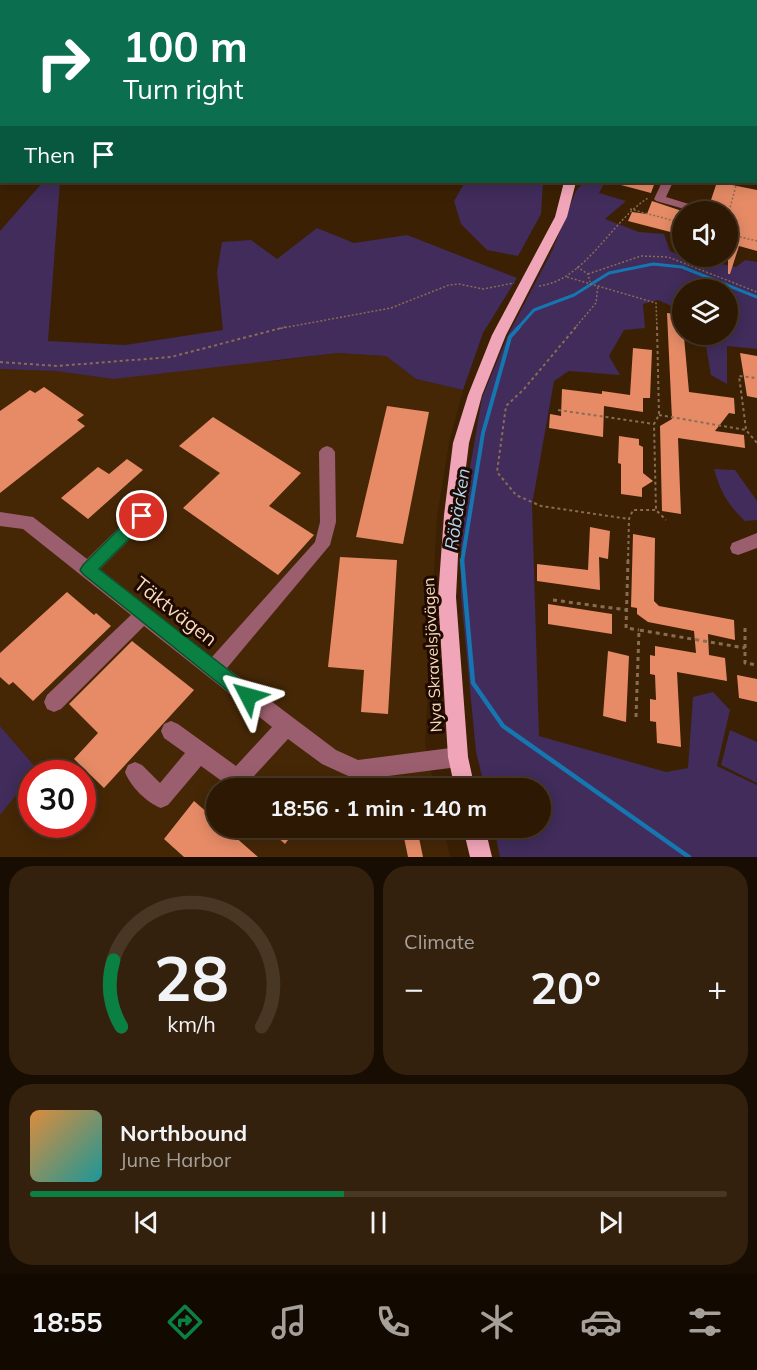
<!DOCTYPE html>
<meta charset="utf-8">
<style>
body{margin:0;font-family:Mulish,sans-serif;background:#34210d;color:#f1f3f6;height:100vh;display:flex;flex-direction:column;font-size:22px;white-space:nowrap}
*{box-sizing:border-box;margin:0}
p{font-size:20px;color:#a6a09a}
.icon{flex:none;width:33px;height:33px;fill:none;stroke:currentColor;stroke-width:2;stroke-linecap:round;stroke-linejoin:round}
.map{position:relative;height:857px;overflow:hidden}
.details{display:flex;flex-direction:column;gap:9px;padding:9px;background:#180d02;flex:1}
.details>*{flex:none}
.banner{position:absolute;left:0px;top:0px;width:758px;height:183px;box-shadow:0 3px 15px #0003,0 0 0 2px #483725;background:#0b6e4f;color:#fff;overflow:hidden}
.buttons{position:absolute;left:672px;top:201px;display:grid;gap:12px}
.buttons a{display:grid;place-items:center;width:66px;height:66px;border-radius:50%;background:#2c1803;box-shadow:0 3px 15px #0003,0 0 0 2px #483725;font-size:30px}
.speed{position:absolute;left:18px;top:760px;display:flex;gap:12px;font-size:30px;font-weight:700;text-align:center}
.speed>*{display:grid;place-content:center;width:78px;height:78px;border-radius:50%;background:#2c1803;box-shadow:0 3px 15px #0003,0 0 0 2px #483725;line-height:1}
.speed .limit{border:9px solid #d22;background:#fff;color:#111}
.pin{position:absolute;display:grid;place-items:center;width:51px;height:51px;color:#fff;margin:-26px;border:3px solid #fff;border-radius:50%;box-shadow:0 2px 6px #0007}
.me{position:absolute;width:66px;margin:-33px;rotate:309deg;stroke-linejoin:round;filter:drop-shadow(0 0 4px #0008)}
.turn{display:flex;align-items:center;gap:21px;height:126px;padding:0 24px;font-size:27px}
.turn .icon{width:78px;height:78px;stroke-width:2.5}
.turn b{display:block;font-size:42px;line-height:51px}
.then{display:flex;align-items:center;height:57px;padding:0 24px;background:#0003;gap:12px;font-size:22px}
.big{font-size:45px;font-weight:700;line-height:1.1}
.details .card{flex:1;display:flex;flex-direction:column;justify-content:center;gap:9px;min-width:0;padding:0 21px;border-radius:24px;background:#34210d}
.details .dial{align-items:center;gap:0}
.dial svg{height:156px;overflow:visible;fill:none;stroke:#483725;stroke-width:7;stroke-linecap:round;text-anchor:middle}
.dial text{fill:#f1f3f6;stroke:none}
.song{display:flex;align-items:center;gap:18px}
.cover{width:72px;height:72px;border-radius:9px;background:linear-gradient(135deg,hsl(30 70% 55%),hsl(180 70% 35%))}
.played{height:6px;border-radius:3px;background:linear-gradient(90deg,#0b8043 45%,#483725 45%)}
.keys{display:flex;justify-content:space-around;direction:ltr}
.heat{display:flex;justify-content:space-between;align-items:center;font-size:33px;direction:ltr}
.details .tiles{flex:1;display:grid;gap:9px;grid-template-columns:1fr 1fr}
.card:last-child{grid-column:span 2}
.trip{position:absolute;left:206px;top:778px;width:345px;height:60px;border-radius:30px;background:#2c1803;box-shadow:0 3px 15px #0003,0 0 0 2px #483725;font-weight:700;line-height:60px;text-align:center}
.dock{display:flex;height:96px;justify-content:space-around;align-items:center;background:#120a01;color:#a6a09a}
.dock .icon{width:42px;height:42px}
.dock .active{color:#0b8043}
.dock b{font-size:27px;color:#f1f3f6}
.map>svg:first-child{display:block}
.built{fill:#452706}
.green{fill:#412c5b}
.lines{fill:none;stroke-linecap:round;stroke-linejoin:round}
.stream-far2{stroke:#1576b0;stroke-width:3}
.stream-far1{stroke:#1576b0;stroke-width:4}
.stream{stroke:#1576b0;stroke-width:4.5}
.building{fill:#e68b66}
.path-far2{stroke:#896d52;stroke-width:1.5;stroke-dasharray:2 2;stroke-linecap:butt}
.path-far1{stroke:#896d52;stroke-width:2;stroke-dasharray:3 3;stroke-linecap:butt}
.path{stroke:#896d52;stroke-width:3;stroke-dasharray:4 4;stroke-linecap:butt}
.minor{fill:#9b5e6e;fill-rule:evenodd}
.major{fill:#f1a5b9;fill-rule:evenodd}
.highway{fill:#f2d3da;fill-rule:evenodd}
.route{fill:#0b8043;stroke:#07532c;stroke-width:1.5}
.labels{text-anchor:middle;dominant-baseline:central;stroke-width:6;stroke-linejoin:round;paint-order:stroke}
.street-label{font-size:16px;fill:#f7d9bf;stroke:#1f0a00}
.water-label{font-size:18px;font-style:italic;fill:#aed6f5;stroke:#1f0a00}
.near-street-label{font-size:20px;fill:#f7d9bf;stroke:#1f0a00}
</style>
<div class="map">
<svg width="757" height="857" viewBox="0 0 757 857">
<rect width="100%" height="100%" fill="#3b2004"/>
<path class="built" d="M338,353L386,356L416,379L463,390L449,443L437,517L425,744L435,789H216V828H444L450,857H0V815L31,775L32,825H82V774H32L36,768L0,726V369L56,371L276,361Z"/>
<path class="green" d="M43,182H60L48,341L125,345L223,330L217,272L222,242L251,240L277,259L317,228L354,243L407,235L517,278L483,333L463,390L416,379L386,356L338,353L114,379L56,371L0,369V231Z
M465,182H543L541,214L518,256L487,250L461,224L454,201Z
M584,182H605L599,193L626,201L605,219L639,232L664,234L670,251L682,256L736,267L745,260L757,262V349L727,346V384L711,375L704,335L728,334V290H682V311L658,300L643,304L645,328L624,330L609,356L620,375L569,371L554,381L532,505L539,736L666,772L688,768L693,697L713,692L730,710L717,766L757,785V857H500L494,828H540V789H485L476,752L461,596V520L482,398L508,335L552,251L576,191Z
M714,469L735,470L757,501V520L745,521C728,505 720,491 714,469Z
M0,726L37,769L0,815Z
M730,730L757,742V783L721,765Z"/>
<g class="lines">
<path class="stream-far2" d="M517,329L534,310L574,295L609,273L653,264L682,267L757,297"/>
<path class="stream-far1" d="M462,562L483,433L510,337L519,327"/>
<path class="stream" d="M462,560L473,683L503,726L689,857"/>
</g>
<path class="building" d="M621,182H655L651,193L621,185Z
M717,182L757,190V251L739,246L730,274H728V235L734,236L730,212H707Z
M652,201L682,211V235L628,221L632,212L647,214Z
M667,313L682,315L689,392L734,398L735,414L729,413L715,431L744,435L745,448L678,438L681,514L662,511L660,426L672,419Z
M633,348L652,350L650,398H643V412L604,406L603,437L549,428L550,414L561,416L562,389L602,394V391L630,395Z
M740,353L757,356V398L747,396Z
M44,387L84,415L77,420L85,426L0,493V411L30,390L35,393Z
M387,406L429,412L403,544L356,537Z
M213,417L301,473L269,506L314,535L278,575L183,508L220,473L179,446Z
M619,436L639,439V445L643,447V473L653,481L642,488V497L621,494V464L618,463Z
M127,459L143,470L88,519L61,498L98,467L109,474Z
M590,527L610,531L608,559L599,557L600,590L537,581V564L588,570Z
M633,534L655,538L654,601L659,606L734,620L735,640L708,634L709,655L725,658L727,681L677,672L681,747L657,743L656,722L650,721V699L656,700L655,675L650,674V655L655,656V646L696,653L694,631L648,622L637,614V608L631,607Z
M340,557L397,560L388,714L361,712L364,670L328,667Z
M67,592L94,615L96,613L111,626L33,701L13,682L9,685L0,677V653Z
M548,604L612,614V634L548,624Z
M132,641L194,690L104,788L74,759L98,733L69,704Z
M608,651L629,656L626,722L603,716Z
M737,675L757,679V702L739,698Z
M194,801L216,820V828H225L258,857H184L164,839Z
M267,828H297L285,844Z
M402,828H417L423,857H408Z"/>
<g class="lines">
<path class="path-far2" d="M630,209L682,223
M728,215L737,182
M728,234L757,241
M577,267L588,274L590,282
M703,269L708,256
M588,274L641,256L668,257L757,292
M567,277L656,303L657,329
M539,286C586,280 610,222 648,198
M277,329L391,308L449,285L459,284L483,289L514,283
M574,329L596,303L598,285"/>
<path class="path-far1" d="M576,327L524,389L506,406L497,472L516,495L541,506L629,519
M657,327L659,415L654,424L656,510L666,520
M0,362L57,366L171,357L285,327
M558,410L654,424
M659,415L746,430L757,443
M746,429L739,376L757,378
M628,562L629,519L633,510H656"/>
<path class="path" d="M628,560L626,628L639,630
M553,600L627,610
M745,628V663L757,665
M636,717L639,630L745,648"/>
<path class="minor" d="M142,0H151L152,2H143Z
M716,0H724V2H716Z
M756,85H757V91H756Z
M662,182H673L666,197L692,205V209L688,210L656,201L654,199Z
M327,446L332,448L335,452L336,522L330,545L227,668L336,750L358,760L458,747L465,750L468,757L465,764L458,767L357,780L322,764L288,739L244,787H230L201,766L168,805L161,808C147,803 130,786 125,772L128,765L135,762L142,765L160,783L185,753L164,738L161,731L164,724L171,721L178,724L236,766L272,727L144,626L61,709L54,712L47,709L44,702L47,695L131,615L23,529L0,526V512L33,517L87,559L136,511L142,509L148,511L150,516L148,521L100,569L212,657L315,542L320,522L319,452L322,448Z
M757,533V548L738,555L732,553L730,548L732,543Z"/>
<path class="major" d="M564,182H576L567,217L506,335L482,395L469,443L460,515L456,597L468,757L475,789H455L448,757L438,597L444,515L453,443L468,395L492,335L555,217Z
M463,828H485L492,857H470Z"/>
<path class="highway" d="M530,0H544L529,2Z
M583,0H594L582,2Z
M599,0H610L598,2Z
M0,125H2V133H0Z"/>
</g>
<path class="route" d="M142,510L148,511L150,516L148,520L99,569L254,690L257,696L254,702L248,705L242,702L83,574L80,570L83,565L137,511Z"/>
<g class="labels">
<g class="street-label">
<text transform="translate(432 655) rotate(-93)">Nya Skravelsjövägen</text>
</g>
<g class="water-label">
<text transform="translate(457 509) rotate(-81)">Röbäcken</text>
</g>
<g class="near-street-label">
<text transform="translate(176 611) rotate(38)">Täktvägen</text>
</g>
</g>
</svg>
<div class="buttons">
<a><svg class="icon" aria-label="sound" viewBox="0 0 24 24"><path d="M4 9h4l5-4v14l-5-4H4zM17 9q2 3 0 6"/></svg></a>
<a><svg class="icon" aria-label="layers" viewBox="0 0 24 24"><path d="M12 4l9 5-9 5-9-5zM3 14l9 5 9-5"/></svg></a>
</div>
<div class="speed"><div class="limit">30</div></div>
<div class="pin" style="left:142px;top:516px;background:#d93025"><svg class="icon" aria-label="arrive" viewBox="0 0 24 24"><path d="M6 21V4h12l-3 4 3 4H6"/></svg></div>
<svg class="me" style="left:248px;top:696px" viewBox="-20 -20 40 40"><path d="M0-17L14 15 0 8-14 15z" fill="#0b8043" stroke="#fff" stroke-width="4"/></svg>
<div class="trip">18:56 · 1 min · 140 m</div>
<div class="banner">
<div class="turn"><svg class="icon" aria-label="right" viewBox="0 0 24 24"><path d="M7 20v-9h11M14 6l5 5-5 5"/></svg><div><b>100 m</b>Turn right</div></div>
<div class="then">Then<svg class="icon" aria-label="arrive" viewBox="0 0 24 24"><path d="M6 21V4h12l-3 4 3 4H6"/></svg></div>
</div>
</div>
<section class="details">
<div class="tiles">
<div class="card dial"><svg viewBox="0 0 100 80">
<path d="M14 69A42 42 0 1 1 86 69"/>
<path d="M14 69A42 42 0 0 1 10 35" stroke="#0b8043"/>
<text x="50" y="56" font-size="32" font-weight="700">28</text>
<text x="50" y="72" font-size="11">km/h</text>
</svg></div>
<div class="card"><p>Climate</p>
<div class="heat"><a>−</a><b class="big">20°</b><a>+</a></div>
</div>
<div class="card">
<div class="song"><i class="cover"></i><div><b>Northbound</b><p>June Harbor</p></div></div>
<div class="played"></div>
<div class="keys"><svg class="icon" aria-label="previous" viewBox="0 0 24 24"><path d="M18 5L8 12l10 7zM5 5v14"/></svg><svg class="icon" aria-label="pause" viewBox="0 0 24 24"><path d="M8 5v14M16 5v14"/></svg><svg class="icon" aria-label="next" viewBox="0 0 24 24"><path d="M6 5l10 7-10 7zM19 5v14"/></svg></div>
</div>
</div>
</section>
<nav class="dock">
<b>18:55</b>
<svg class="icon active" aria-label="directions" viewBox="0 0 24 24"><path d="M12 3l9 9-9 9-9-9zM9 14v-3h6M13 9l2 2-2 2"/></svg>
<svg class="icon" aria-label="music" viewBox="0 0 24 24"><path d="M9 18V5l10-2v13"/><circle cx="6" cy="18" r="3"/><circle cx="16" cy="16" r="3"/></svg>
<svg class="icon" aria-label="phone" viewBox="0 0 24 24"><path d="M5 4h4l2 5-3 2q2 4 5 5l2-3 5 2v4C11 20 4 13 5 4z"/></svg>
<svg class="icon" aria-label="climate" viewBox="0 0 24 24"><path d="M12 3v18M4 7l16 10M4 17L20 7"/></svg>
<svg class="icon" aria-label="car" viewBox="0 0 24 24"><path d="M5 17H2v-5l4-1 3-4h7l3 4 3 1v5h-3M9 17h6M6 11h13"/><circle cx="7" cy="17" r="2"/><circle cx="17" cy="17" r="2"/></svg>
<svg class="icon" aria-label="filters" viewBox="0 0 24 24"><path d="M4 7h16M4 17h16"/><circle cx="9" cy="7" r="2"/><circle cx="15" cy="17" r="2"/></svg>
</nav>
